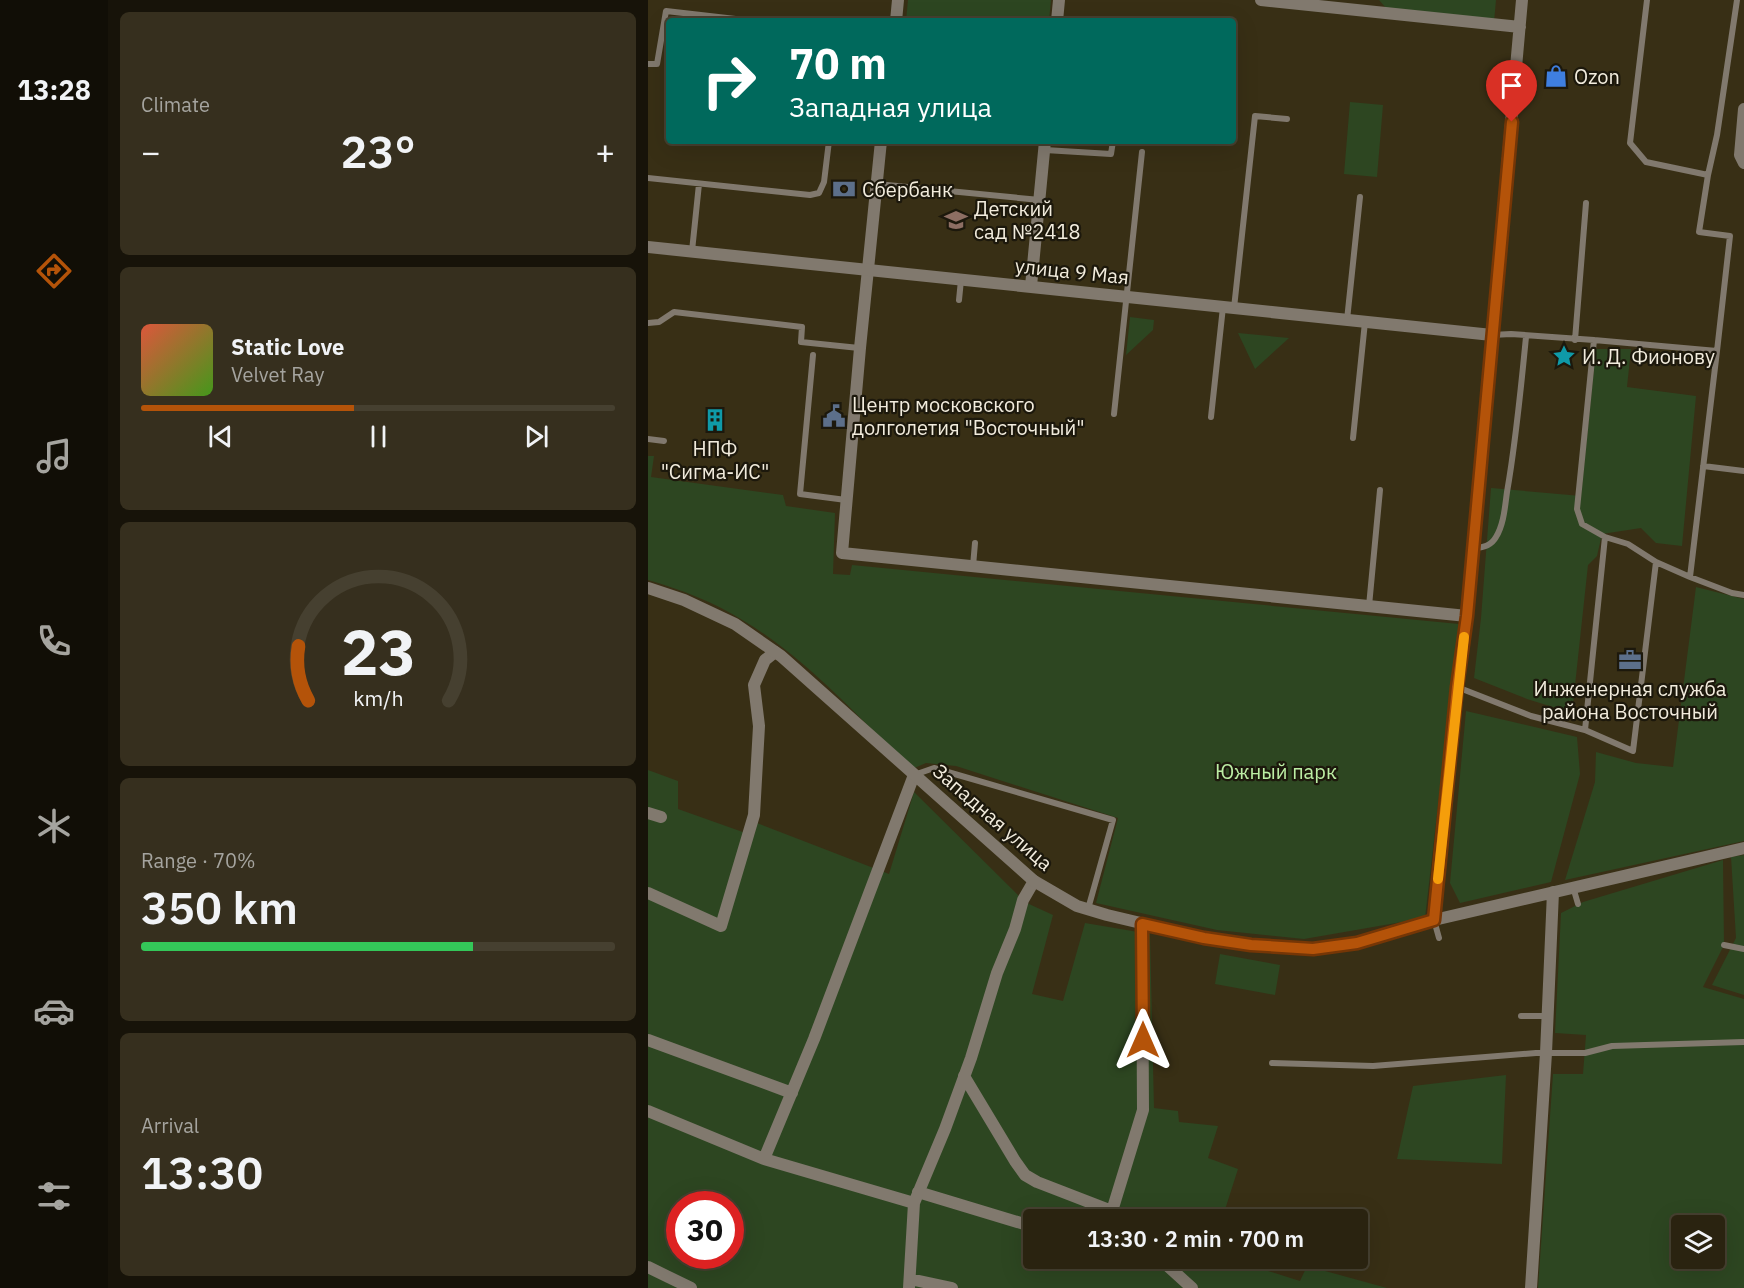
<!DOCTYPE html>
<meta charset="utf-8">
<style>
body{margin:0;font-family:"IBM Plex Sans",sans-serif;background:#362f1e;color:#f1f3f6;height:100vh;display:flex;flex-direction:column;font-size:22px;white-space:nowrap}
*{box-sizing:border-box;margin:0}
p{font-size:20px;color:#a5a49f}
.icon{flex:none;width:33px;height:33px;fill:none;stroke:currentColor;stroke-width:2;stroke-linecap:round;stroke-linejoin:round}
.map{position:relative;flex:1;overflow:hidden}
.details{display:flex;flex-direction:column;gap:12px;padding:12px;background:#171309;width:540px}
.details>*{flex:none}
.banner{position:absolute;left:18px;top:18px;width:570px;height:126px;border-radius:6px;box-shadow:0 6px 24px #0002,0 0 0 2px #464030;background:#00695c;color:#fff;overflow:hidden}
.controls{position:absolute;left:1023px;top:1215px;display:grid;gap:12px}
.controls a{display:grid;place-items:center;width:54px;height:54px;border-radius:6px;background:#2a2310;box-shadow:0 6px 24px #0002,0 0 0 2px #464030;font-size:30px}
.speed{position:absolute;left:18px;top:1191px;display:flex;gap:12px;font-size:30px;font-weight:700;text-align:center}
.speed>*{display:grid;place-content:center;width:78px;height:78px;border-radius:50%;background:#2a2310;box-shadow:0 6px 24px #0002,0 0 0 2px #464030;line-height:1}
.speed .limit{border:9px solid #d22;background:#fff;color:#111}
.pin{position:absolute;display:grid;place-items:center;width:51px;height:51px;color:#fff;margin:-62px -26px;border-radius:50% 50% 50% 0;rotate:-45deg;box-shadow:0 0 6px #0007}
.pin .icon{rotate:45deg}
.me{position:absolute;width:66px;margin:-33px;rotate:0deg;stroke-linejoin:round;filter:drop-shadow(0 0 4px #0008)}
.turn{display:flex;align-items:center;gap:21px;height:126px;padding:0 24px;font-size:27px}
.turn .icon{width:78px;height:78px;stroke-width:2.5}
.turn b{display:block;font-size:42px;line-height:51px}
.big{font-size:45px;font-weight:600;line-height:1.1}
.details .tile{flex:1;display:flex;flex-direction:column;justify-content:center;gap:9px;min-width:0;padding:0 21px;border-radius:9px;background:#362f1e}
.details .dial{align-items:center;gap:0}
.dial svg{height:156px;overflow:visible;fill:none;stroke:#464030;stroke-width:7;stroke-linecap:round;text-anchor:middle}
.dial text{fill:#f1f3f6;stroke:none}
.song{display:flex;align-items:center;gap:18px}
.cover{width:72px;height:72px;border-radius:9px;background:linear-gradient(135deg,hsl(10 70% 55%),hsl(100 70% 35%))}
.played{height:6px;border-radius:3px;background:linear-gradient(90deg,#b45309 45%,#464030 45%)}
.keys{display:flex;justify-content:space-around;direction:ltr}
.heat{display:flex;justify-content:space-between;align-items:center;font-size:33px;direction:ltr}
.charge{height:9px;border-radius:4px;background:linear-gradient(90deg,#34c759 70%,#464030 0)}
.trip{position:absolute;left:375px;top:1209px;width:345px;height:60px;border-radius:6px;background:#2a2310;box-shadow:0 6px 24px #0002,0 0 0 2px #464030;font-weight:600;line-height:60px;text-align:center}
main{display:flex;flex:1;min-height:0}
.menu{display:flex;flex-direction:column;width:108px;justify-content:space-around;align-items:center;background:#110e06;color:#a5a49f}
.menu .icon{width:42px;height:42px}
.menu .active{color:#b45309}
.menu b{font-size:27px;color:#f1f3f6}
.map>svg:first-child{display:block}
.green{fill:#2d4621;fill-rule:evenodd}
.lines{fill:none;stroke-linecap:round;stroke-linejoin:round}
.service{stroke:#81796e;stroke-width:6}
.minor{stroke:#81796e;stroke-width:12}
.tertiary{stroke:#81796e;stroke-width:12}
.route-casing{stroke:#753606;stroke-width:15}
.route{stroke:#b45309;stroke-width:10}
.slow{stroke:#f59e0b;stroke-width:10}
.labels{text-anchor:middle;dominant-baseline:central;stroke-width:4.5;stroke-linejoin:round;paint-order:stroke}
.poi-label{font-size:20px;fill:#f2ecdd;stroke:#1c180c;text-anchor:start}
.street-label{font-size:20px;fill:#f2ecdd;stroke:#1c180c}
.park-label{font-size:20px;fill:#bceea4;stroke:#1c180c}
</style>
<main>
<nav class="menu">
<b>13:28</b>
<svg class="icon active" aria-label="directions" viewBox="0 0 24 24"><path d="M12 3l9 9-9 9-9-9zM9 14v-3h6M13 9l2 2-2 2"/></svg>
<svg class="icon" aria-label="music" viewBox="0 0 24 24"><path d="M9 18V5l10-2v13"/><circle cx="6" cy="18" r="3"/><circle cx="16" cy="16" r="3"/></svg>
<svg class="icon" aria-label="phone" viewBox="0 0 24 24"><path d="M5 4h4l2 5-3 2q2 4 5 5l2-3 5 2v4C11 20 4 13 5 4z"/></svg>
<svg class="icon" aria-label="climate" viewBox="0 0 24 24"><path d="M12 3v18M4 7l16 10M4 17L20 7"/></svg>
<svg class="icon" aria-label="car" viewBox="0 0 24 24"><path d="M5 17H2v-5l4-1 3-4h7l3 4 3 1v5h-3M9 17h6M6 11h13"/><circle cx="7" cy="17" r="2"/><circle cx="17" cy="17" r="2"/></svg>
<svg class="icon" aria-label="filters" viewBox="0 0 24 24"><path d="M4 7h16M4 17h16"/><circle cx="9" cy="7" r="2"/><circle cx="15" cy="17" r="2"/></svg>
</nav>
<section class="details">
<div class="tile"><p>Climate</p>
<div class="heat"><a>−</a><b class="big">23°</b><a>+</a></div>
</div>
<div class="tile">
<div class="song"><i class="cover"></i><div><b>Static Love</b><p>Velvet Ray</p></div></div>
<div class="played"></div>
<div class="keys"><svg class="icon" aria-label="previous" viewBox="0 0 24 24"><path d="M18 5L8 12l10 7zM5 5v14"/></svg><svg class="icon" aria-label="pause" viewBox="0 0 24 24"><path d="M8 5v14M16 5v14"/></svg><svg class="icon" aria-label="next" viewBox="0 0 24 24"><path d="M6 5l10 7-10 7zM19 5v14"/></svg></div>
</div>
<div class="tile dial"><svg viewBox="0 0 100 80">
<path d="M14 69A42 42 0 1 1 86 69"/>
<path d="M14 69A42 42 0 0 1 9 41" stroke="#b45309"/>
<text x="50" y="56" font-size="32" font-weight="700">23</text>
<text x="50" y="72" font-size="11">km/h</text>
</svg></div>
<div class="tile"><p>Range · 70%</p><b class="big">350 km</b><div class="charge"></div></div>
<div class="tile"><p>Arrival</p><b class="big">13:30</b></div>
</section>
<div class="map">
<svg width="1096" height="1288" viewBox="0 0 1096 1288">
<rect width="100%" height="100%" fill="#382f15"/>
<path class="green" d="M260,0H403L401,21H258Z
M731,0H848L846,22L738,8Z
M702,102L735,105L729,177L696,174Z
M482,317L506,320L505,330L478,355Z
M590,333L641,338L607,369Z
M948,349H983L979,387L1048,396L1034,546L1008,543L993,528L954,534L949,556L940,565L924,713L879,699L826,678L833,618L843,488L933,496Z
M0,456H6L3,477L135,495L138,506L187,513L185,574L202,575L204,565L811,624L777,918L656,939L569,930L448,903L470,818L308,766L278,763L264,769C211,718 159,659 96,621C66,602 34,590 0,580Z
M1048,587L1096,599V841L917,880L947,782L948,752L988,763L1025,767Z
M818,711L929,737L932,774L903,882L812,903L802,883Z
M0,770L30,781V809L106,836L109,823L241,874L266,792L375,900L381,904L405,915L384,994L415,1001L437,923L502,934L506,1108L530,1111L531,1122L570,1126L560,1158L590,1169L574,1219L386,1220V1258L582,1259L652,1281L659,1266L739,1288H0ZM32,1204H82V1256H32Z
M1096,855V995L1064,985L1088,938L1083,857Z
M1075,860L1076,945L1055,987L1096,999V1288H890L905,1074H935L938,1035L907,1033L913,913L935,902ZM1034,1226H1066V1258H1034Z
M572,954L632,965L627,995L567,984Z
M858,1075L854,1164L749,1159L765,1086Z"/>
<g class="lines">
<path class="service" d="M999,0L982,143L998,162L1060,175
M0,64H9L18,11L105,21
M397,150L463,154L465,141
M0,178L162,195L171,193L176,182L181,141
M229,184L392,200
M44,251L51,184
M311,300L313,280
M586,308L607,116L639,119
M699,320L712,197
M0,323L11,322L26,312L154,327L153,342L211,348
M844,335L863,334L946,340L1069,351L1042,577
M927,340L938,203
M946,340L929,509L934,524L957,537
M1069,351L1082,236L1051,232L1060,175L1069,135L1089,0
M165,355L152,494L198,500
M466,414L494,152
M563,417L575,307
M705,438L717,322
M0,439L16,441
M1055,466L1096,471
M825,548C835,548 843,546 848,537C856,524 857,506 859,492C868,441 873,388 878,337
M325,566L327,543
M721,606L732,490
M809,687L883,716L937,730L957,537L980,544L1008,562L1042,577L1084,593L1096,595
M937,730L985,751L1008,562
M266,775L286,768L465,820L440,909
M925,887L930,904
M786,920L791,938
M1076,945L1096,949
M873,1016H899
M624,1063L725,1066L888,1053H937L964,1046L1096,1042"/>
<path class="minor" d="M248,21L250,0
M409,21L411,0
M233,141L212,348L194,553L819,616
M383,286L397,141
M0,813L13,817
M0,893L73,926L106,815L111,726L106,685L117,660L127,652
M786,920L1096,848
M0,1040L144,1093
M316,1076L367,1161L377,1175L389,1182L464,1211L472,1220
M0,1111L116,1159L266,1203
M116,1159L166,1039L266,775
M270,1192L386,1227
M464,1211L495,1110L494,924
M511,1258L544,1288
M0,1267L43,1288
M262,1279L304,1288
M261,1288L266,1203L297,1129L323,1058L349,973L367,929L375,900L386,881
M883,1288L898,1053L905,892"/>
<path class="tertiary" d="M613,0L872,27
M1096,109L1092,155L1096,163
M0,247L844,335
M0,588L36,600L87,624L133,656L386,881L429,906L459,915L556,938L603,945L665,949L709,943L786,920L809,687L819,616L874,0"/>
</g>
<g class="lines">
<g class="route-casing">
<path id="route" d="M495,1040L494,924L556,938L603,945L665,949L709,943L786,920L809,687L819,616L864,122"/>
</g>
<use href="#route" class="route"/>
<path class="slow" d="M790,879L816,637"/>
</g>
<defs>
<g id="shop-bare" transform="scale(1.8)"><path d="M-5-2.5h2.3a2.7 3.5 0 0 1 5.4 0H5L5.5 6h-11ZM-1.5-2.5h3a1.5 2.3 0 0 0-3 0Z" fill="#3f7fe0" stroke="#1c180c" stroke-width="2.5" paint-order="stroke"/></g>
<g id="bank-bare" transform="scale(1.8)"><path d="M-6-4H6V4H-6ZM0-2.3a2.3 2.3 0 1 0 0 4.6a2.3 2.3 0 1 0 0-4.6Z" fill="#5c6f8a" stroke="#1c180c" stroke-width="2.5" paint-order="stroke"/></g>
<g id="school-bare" transform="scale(1.8)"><path d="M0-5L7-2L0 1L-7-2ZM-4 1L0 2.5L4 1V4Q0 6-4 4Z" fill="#8d6e63" stroke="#1c180c" stroke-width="2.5" paint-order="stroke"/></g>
<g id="sight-bare" transform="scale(1.8)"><path d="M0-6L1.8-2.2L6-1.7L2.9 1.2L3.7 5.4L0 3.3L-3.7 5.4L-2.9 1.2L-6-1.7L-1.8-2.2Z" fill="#0f9aa8" stroke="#1c180c" stroke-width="2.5" paint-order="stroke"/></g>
<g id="civic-bare" transform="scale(1.8)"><path d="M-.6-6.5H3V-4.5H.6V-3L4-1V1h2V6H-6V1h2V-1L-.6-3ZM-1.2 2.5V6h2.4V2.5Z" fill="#5c6f8a" stroke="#1c180c" stroke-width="2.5" paint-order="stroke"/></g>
<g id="building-bare" transform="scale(1.8)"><path d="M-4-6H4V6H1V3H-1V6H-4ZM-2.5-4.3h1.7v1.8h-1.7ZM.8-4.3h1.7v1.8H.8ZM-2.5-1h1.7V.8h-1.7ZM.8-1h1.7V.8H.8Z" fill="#0f9aa8" stroke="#1c180c" stroke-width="2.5" paint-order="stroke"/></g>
<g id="office-bare" transform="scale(1.8)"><path d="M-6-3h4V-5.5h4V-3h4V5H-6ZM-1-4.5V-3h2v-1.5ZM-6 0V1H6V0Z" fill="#5c6f8a" stroke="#1c180c" stroke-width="2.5" paint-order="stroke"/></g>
</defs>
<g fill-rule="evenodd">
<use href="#shop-bare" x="908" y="76"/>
<use href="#bank-bare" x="196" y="189"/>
<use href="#school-bare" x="308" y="220"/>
<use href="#sight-bare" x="916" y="356"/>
<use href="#civic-bare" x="186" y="416"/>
<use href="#building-bare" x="67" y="420"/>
<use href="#office-bare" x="982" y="660"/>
</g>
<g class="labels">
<g class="poi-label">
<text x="926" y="76">Ozon</text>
<text x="214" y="189">Сбербанк</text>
<text x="326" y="208">Детский<tspan x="326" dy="23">сад №2418</tspan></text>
<text x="934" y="356">И. Д. Фионову</text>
<text x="204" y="404">Центр московского<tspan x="204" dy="23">долголетия "Восточный"</tspan></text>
<text x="67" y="448" text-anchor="middle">НПФ<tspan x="67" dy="23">"Сигма-ИС"</tspan></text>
<text x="982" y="688" text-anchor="middle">Инженерная служба<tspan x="982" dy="23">района Восточный</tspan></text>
</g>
<g class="street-label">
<text transform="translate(424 271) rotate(6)">улица 9 Мая</text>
<text transform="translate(345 817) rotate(41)">Западная улица</text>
</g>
<g class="park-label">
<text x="628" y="771">Южный парк</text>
</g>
</g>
</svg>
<div class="controls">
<a><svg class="icon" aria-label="layers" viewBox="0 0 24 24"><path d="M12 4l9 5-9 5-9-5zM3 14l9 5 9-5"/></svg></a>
</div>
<div class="speed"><div class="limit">30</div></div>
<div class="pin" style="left:864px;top:122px;background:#d93025"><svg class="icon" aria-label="arrive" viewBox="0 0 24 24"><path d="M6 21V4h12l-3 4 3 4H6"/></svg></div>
<svg class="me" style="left:495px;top:1040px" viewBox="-20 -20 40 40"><path d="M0-17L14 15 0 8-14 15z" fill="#b45309" stroke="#fff" stroke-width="4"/></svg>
<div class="trip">13:30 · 2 min · 700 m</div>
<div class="banner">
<div class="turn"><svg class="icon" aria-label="right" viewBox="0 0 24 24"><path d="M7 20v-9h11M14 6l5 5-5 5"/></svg><div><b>70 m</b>Западная улица</div></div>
</div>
</div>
</main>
